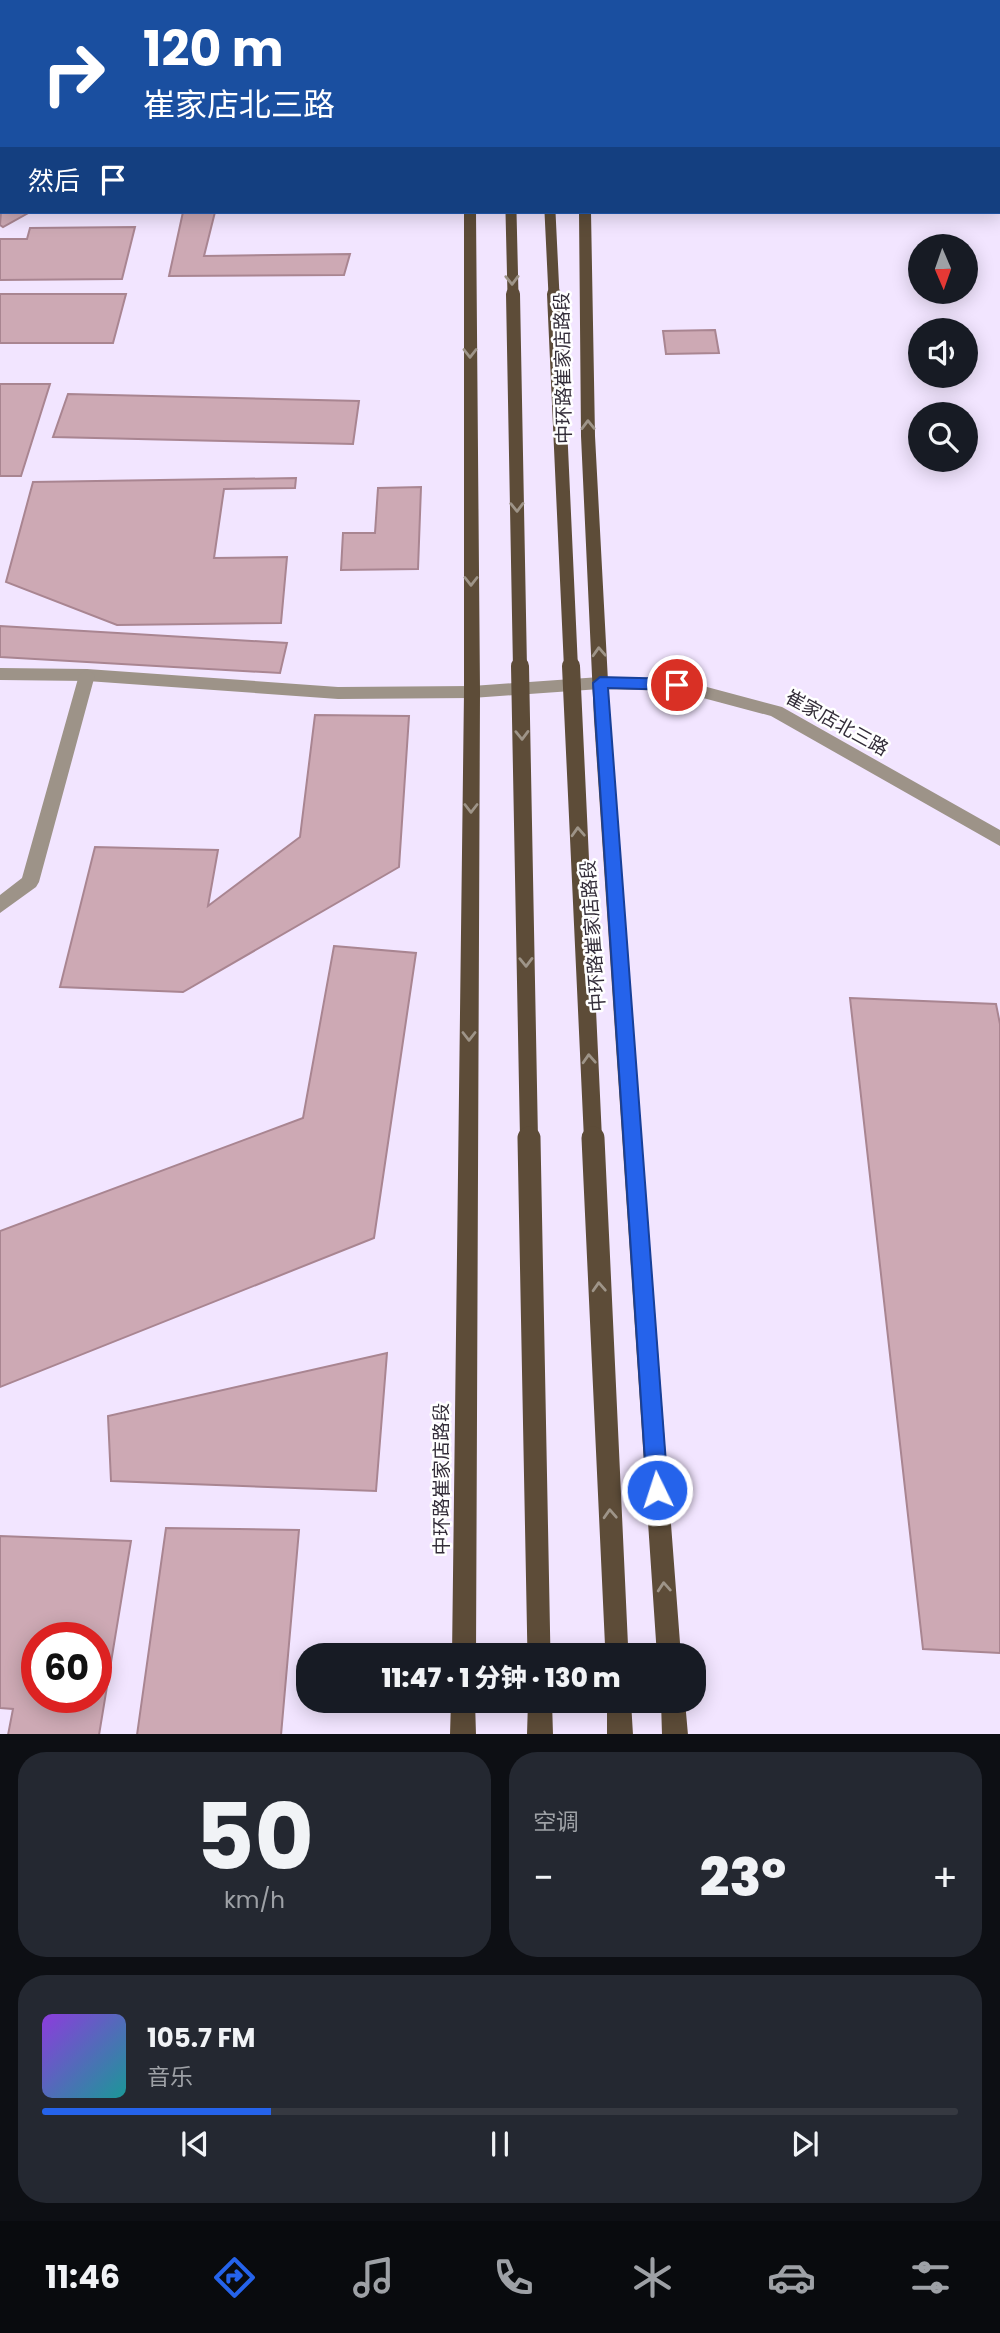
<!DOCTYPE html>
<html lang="zh">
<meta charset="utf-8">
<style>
body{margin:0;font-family:Poppins,"Noto Sans SC",sans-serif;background:#242831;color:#f1f3f6;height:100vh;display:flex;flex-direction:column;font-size:26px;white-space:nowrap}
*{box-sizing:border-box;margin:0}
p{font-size:23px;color:#9ea1a6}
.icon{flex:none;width:38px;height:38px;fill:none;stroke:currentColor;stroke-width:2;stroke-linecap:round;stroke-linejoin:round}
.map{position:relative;height:1734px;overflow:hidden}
.side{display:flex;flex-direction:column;gap:18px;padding:18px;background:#0d0f14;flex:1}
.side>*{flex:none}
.banner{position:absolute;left:0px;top:0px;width:1001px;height:214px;box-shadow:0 4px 18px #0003;background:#1a4fa0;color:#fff;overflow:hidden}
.needle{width:46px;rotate:178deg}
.controls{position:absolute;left:908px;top:234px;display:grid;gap:14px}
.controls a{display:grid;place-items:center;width:70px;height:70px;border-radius:50%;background:#171b24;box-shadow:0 4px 18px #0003;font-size:35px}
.speed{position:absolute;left:21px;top:1622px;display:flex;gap:14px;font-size:35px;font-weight:700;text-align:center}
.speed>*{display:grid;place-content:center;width:91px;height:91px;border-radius:50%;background:#171b24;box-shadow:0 4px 18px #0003;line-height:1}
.speed .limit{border:10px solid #d22;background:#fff;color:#111}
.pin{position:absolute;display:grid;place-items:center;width:60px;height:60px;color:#fff;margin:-30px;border:4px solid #fff;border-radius:50%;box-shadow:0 2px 7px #0007}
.me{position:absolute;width:77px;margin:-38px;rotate:356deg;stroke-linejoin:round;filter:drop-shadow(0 0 5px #0008)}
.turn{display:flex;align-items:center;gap:24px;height:147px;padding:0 28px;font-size:32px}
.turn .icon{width:91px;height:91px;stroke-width:2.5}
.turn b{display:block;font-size:49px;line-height:60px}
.then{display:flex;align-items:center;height:66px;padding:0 28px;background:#0003;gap:14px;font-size:26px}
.big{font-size:52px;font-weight:800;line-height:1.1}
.side .widget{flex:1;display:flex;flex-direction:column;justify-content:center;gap:10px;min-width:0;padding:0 24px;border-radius:28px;background:#242831}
.side .dial{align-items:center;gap:0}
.dial b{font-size:91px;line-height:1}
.song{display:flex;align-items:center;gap:21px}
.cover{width:84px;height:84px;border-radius:10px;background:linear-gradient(135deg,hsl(270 70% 55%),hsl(180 70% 35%))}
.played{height:7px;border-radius:4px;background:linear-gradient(90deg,#2563eb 25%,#363941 25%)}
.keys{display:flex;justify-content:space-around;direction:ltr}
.heat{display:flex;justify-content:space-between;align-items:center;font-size:38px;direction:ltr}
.side .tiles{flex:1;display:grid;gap:18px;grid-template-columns:1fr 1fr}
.widget:last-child{grid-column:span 2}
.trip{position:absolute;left:296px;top:1643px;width:410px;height:70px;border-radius:28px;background:#171b24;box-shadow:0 4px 18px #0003;font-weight:800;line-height:70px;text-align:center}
.tabs{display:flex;height:112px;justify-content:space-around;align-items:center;background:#090b0e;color:#9ea1a6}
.tabs .icon{width:49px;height:49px}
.tabs .active{color:#2563eb}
.tabs b{font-size:32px;color:#f1f3f6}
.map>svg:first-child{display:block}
.building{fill:#cda9b4;stroke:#a98591;stroke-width:2;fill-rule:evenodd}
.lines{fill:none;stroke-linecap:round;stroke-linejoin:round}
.lane{fill:#9d9388;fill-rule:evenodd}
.street{fill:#9d9388;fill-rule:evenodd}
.primary{fill:#5d4c38;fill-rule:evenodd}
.primary-bridge-far3{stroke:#5d4c38;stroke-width:11}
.primary-bridge-far2{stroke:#5d4c38;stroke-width:14}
.primary-bridge-far1{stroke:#5d4c38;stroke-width:18}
.primary-bridge{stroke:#5d4c38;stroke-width:23}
.oneway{stroke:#9e9488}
.route{fill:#2563eb;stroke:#184099;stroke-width:2}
.labels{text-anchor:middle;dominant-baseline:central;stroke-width:5;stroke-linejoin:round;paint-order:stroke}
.street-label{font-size:19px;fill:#332d39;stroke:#fff}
</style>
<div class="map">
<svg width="1000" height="1735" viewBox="0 0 1000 1735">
<rect width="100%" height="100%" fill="#f2e5ff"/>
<path class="building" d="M265,0H330L261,2Z
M729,0H832L831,2Z
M2,198V212H30L3,227L0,225Z
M183,212H215L204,256L350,254L344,275L169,276Z
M135,227L122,279L0,280V239H27L30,228Z
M0,294H126L113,343H0Z
M715,330L719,353L666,354L663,331Z
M0,384H50L21,476H0Z
M68,394L359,401L353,444L53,437Z
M296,478L295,488L224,489L214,558L287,557L281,623L117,625L6,582L33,482Z
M421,487L418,569L341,570L343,533H375L378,488Z
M0,626L287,643L280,673L0,657Z
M315,715L409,716L399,867L183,992L60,987L95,847L218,850L208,906L300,837Z
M334,946L416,953L374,1238L0,1387V1231L303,1118Z
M850,998L996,1004L1000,1024V1653L923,1649Z
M387,1353L376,1491L111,1481L108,1416Z
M166,1528L299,1530L281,1735H137Z
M0,1536L131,1541L99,1735H8L13,1709L0,1708ZM37,1638H96V1698H37Z"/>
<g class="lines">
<path class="lane" d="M240,0H253L239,2Z
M0,120H2L0,127Z
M0,150H2V157H0Z
M0,172H2L0,179Z
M0,668L87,669L338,687L472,686L480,692L472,698L338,699L87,681L0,680Z"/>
<path class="street" d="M984,0H994V2H984Z
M999,169H1000V175H999Z
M87,669L95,675L39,882L36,887L0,913V895L22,878L79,675Z
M600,677L677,679L782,707L1000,830V846L771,716L677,691L600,689L472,698L464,692L472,686Z"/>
<path class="primary" d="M533,0H543L532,2Z
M592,0H602L591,2Z
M464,212H476L480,692L476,1656H452L464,692Z
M579,212H591L595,436L610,719L681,1656H657L594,719L581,436Z
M451,1701H475L476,1735H450Z
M528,1701H552L553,1735H527Z
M607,1701H631L633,1735H607Z
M661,1701H685L688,1735H662Z"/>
<path class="primary-bridge-far3" d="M511,212L513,295
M550,212L554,295"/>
<path class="primary-bridge-far2" d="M513,294L520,668
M554,294L571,668"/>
<path class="primary-bridge-far1" d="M520,666L529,1139
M571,666L593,1139"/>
<path class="primary-bridge" d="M529,1138L539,1656
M593,1138L617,1656"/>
</g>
<defs><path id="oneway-chevron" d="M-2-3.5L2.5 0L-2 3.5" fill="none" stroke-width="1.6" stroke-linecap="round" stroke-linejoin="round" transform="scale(1.75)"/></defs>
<g class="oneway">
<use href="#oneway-chevron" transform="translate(512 280) rotate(89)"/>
<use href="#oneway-chevron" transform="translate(470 353) rotate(90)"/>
<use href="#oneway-chevron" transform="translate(588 425) rotate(-91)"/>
<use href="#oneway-chevron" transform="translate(517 507) rotate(89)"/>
<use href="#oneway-chevron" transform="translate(471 581) rotate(90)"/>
<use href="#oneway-chevron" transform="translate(599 652) rotate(-93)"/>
<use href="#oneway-chevron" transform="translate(522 735) rotate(89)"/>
<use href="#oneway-chevron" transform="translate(471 808) rotate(90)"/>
<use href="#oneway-chevron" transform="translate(578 832) rotate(-93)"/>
<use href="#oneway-chevron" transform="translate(526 962) rotate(89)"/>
<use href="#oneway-chevron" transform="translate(469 1036) rotate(90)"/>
<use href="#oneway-chevron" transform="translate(589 1059) rotate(-93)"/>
<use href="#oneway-chevron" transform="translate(599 1287) rotate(-93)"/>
<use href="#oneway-chevron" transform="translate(610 1514) rotate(-93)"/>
<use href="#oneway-chevron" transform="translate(664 1587) rotate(-94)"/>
</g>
<path class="route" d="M600,677L677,679L684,685L677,690L608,688L668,1490L665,1498L657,1501L650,1498L647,1490L593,683Z"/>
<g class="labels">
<g class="street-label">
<text transform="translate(563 368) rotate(-91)">中环路崔家店路段</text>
<text transform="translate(837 723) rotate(29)">崔家店北三路</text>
<text transform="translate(593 936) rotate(-94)">中环路崔家店路段</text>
<text transform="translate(441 1479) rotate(-90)">中环路崔家店路段</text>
</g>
</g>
</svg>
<div class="controls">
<a><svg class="needle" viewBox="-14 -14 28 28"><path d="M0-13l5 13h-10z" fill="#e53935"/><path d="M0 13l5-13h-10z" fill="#9ea1a6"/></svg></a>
<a><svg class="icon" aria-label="sound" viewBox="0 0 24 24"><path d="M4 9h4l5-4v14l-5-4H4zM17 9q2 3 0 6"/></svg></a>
<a><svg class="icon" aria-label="search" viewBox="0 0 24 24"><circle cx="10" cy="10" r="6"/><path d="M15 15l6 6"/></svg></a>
</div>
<div class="speed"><div class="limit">60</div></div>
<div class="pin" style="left:677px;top:685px;background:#d93025"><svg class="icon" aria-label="arrive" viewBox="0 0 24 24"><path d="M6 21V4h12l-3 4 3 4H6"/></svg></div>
<svg class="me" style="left:657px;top:1490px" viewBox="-20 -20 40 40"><circle r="17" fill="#2563eb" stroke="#fff" stroke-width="3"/><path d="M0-11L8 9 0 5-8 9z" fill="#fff"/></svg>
<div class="trip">11:47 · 1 分钟 · 130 m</div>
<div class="banner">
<div class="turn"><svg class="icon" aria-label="right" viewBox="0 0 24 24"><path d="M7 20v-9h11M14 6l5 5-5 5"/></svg><div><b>120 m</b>崔家店北三路</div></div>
<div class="then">然后<svg class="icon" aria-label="arrive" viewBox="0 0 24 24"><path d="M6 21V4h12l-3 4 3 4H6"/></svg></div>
</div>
</div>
<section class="side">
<div class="tiles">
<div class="widget dial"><b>50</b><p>km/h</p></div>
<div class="widget"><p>空调</p>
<div class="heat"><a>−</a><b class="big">23°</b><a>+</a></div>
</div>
<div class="widget">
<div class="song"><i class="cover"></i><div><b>105.7 FM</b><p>音乐</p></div></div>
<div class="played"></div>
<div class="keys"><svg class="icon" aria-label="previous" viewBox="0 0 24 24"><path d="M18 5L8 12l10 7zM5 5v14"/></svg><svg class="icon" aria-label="pause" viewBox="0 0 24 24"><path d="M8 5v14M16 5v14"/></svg><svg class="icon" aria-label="next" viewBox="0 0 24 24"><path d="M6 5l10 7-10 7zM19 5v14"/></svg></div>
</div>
</div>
</section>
<nav class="tabs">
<b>11:46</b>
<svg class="icon active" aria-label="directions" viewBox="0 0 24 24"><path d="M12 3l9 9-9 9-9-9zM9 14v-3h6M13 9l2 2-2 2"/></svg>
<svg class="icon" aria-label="music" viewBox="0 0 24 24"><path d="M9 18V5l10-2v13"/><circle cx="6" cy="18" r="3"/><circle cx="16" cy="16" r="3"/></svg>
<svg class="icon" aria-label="phone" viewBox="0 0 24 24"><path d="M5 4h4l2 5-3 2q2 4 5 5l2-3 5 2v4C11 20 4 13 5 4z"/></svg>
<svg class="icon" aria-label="climate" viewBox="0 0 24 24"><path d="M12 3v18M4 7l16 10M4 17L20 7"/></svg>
<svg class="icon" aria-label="car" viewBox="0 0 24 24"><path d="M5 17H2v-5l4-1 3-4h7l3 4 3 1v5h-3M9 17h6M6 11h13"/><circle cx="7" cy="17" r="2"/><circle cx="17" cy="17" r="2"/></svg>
<svg class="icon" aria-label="filters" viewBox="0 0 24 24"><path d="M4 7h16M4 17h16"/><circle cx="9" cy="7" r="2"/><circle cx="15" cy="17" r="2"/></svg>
</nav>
